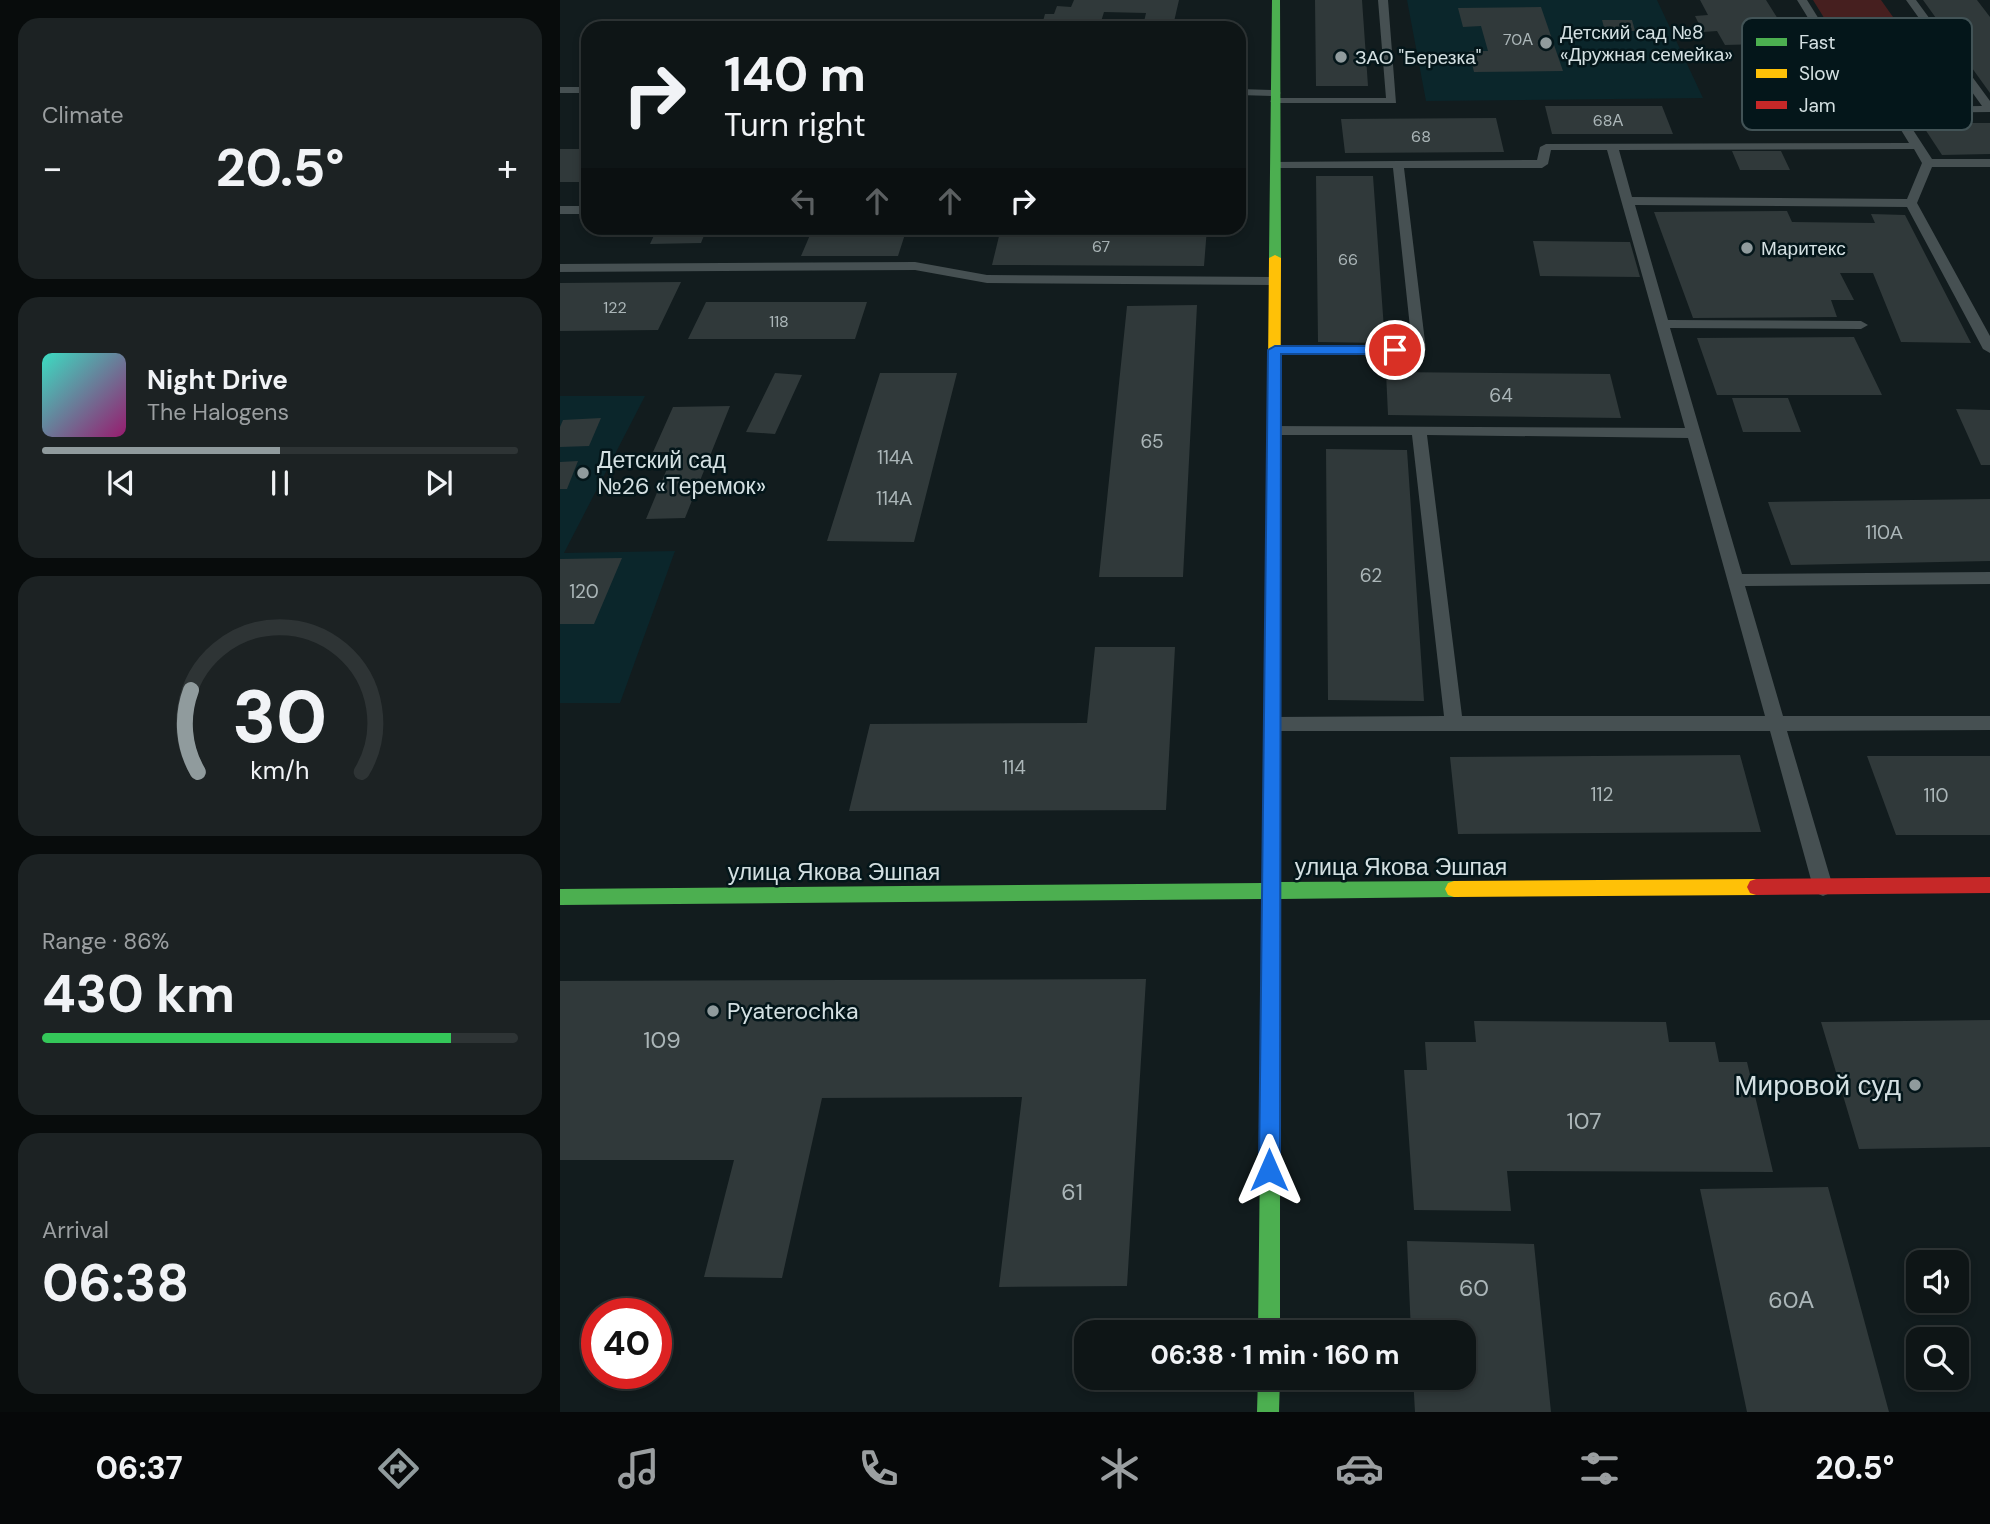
<!DOCTYPE html>
<meta charset="utf-8">
<style>
body{margin:0;font-family:"DM Sans",sans-serif;background:#1c2223;color:#f1f3f6;height:100vh;display:flex;flex-direction:column;font-size:26px;white-space:nowrap}
*{box-sizing:border-box;margin:0}
p{font-size:23px;color:#9b9fa1}
.icon{flex:none;width:38px;height:38px;fill:none;stroke:currentColor;stroke-width:2;stroke-linecap:round;stroke-linejoin:round}
.map{position:relative;flex:1;overflow:hidden}
.details{display:flex;flex-direction:column;gap:18px;padding:18px;background:#080c0c;width:560px}
.details>*{flex:none}
.top-card{position:absolute;left:21px;top:21px;width:665px;height:214px;border-radius:21px;box-shadow:0 4px 10px #0003,0 0 0 2px #2e3435;background:#0e1516;color:#f1f3f6;overflow:hidden}
.tools{position:absolute;left:1346px;top:1250px;display:grid;gap:14px}
.tools a{display:grid;place-items:center;width:63px;height:63px;border-radius:14px;background:#0e1516;box-shadow:0 4px 10px #0003,0 0 0 2px #2e3435;font-size:35px}
.speed{position:absolute;left:21px;top:1298px;display:flex;gap:14px;font-size:35px;font-weight:700;text-align:center}
.speed>*{display:grid;place-content:center;width:91px;height:91px;border-radius:50%;background:#0e1516;box-shadow:0 4px 10px #0003,0 0 0 2px #2e3435;line-height:1}
.speed .limit{border:10px solid #d22;background:#fff;color:#111}
.pin{position:absolute;display:grid;place-items:center;width:60px;height:60px;color:#fff;margin:-30px;border:4px solid #fff;border-radius:50%;box-shadow:0 2px 7px #0007}
.me{position:absolute;width:77px;margin:-38px;rotate:0deg;stroke-linejoin:round;filter:drop-shadow(0 0 5px #0008)}
.turn{display:flex;align-items:center;gap:24px;height:147px;padding:0 28px;font-size:32px}
.turn .icon{width:91px;height:91px;stroke-width:2.5}
.turn b{display:block;font-size:49px;line-height:60px}
.lanes{display:flex;align-items:center;height:66px;padding:0 28px;background:#0003;justify-content:center;gap:35px;direction:ltr}
.lanes .off{opacity:.35}
.big{font-size:52px;font-weight:700;line-height:1.1}
.details .card{flex:1;display:flex;flex-direction:column;justify-content:center;gap:10px;min-width:0;padding:0 24px;border-radius:21px;background:#1c2223}
.details .dial{align-items:center;gap:0}
.dial svg{height:182px;overflow:visible;fill:none;stroke:#2e3435;stroke-width:7;stroke-linecap:round;text-anchor:middle}
.dial text{fill:#f1f3f6;stroke:none}
.song{display:flex;align-items:center;gap:21px}
.cover{width:84px;height:84px;border-radius:10px;background:linear-gradient(135deg,hsl(170 70% 55%),hsl(320 70% 35%))}
.played{height:7px;border-radius:4px;background:linear-gradient(90deg,#909b9d 50%,#2e3435 50%)}
.keys{display:flex;justify-content:space-around;direction:ltr}
.heat{display:flex;justify-content:space-between;align-items:center;font-size:38px;direction:ltr}
.charge{height:10px;border-radius:5px;background:linear-gradient(90deg,#34c759 86%,#2e3435 0)}
.trip{position:absolute;left:514px;top:1320px;width:402px;height:70px;border-radius:21px;background:#0e1516;box-shadow:0 4px 10px #0003,0 0 0 2px #2e3435;font-weight:700;line-height:70px;text-align:center}
.tabs{display:flex;height:112px;justify-content:space-around;align-items:center;background:#060809;color:#9b9fa1}
.tabs .icon{width:49px;height:49px}
.tabs .on{color:#909b9d}
.tabs b{font-size:32px;color:#f1f3f6}
main{display:flex;flex:1;min-height:0}
.map>svg:first-child{display:block}
.built{fill:#0b262b}
.green{fill:#461f1f}
.building{fill:#30393a}
.lines{fill:none;stroke-linecap:round;stroke-linejoin:round}
.lane{fill:#465052;fill-rule:evenodd}
.fast{fill:#4caf50;fill-rule:evenodd}
.slow{fill:#ffc107;fill-rule:evenodd}
.jam{fill:#c62828;fill-rule:evenodd}
.route{fill:#1a73e8;stroke:#114b97;stroke-width:2}
.poi-dot{fill:#909b9d;stroke:#04161a;stroke-width:2.5}
.labels{text-anchor:middle;dominant-baseline:central;stroke-width:5;stroke-linejoin:round;paint-order:stroke}
.far-number-label{font-size:16px;fill:#abb6b8}
.far-poi-label{font-size:19px;fill:#d4e0e2;stroke:#04161a;text-anchor:start}
.number-label{font-size:19px;fill:#abb6b8}
.poi-label{font-size:23px;fill:#d4e0e2;stroke:#04161a;text-anchor:start}
.street-label{font-size:23px;fill:#d4e0e2;stroke:#04161a}
.near-number-label{font-size:23px;fill:#abb6b8}
.near-poi-label{font-size:28px;fill:#d4e0e2;stroke:#04161a;text-anchor:end}
.key{fill:#04161a;stroke:#425356;stroke-width:2}
.key-label{font-size:19px;fill:#d4e0e2}
</style>
<main>
<section class="details">
<div class="card"><p>Climate</p>
<div class="heat"><a>−</a><b class="big">20.5°</b><a>+</a></div>
</div>
<div class="card">
<div class="song"><i class="cover"></i><div><b>Night Drive</b><p>The Halogens</p></div></div>
<div class="played"></div>
<div class="keys"><svg class="icon" aria-label="previous" viewBox="0 0 24 24"><path d="M18 5L8 12l10 7zM5 5v14"/></svg><svg class="icon" aria-label="pause" viewBox="0 0 24 24"><path d="M8 5v14M16 5v14"/></svg><svg class="icon" aria-label="next" viewBox="0 0 24 24"><path d="M6 5l10 7-10 7zM19 5v14"/></svg></div>
</div>
<div class="card dial"><svg viewBox="0 0 100 80">
<path d="M14 69A42 42 0 1 1 86 69"/>
<path d="M14 69A42 42 0 0 1 11 33" stroke="#909b9d"/>
<text x="50" y="56" font-size="32" font-weight="700">30</text>
<text x="50" y="72" font-size="11">km/h</text>
</svg></div>
<div class="card"><p>Range · 86%</p><b class="big">430 km</b><div class="charge"></div></div>
<div class="card"><p>Arrival</p><b class="big">06:38</b></div>
</section>
<div class="map">
<svg width="1430" height="1412" viewBox="0 0 1430 1412">
<rect width="100%" height="100%" fill="#121c1e"/>
<path class="built" d="M847,0H1097L1143,98L866,101Z
M0,396H85L4,553L115,551L60,703H0Z"/>
<path class="green" d="M1253,0H1321L1345,34L1364,49L1344,60L1304,58L1284,50Z"/>
<path class="building" d="M514,0H619L613,26H583L586,13L544,12L540,25L496,23L495,28H481L485,14H494L497,6L511,7Z
M755,0H802L808,86H756Z
M1140,0H1206L1233,43L1165,45L1157,31L1143,32L1135,16L1148,15Z
M1363,0H1417L1430,17V93Z
M981,7L1003,71L914,72L909,51H928L921,26L903,27L898,8Z
M1042,20H1072L1075,31H1045Z
M985,106H1102L1113,134H992Z
M936,118L944,152L785,153L781,119Z
M1361,123H1430V154L1382,155Z
M0,149H28V182H0Z
M1172,151H1221L1230,170H1180Z
M756,176H813L825,343L758,342Z
M1227,211L1232,222L1315,223L1311,214L1345,215L1411,343L1341,342L1313,273H1280L1294,300H1271L1277,317L1133,318L1094,212Z
M147,228L141,243L90,244L97,229Z
M253,228H347L338,256H241Z
M441,228H647L644,266L432,265Z
M973,241L1070,242L1080,277L980,276Z
M121,282L98,330L0,331V283Z
M146,302H307L295,339H128Z
M637,305L623,577H539L567,306Z
M1294,337L1322,395H1157L1137,338Z
M826,372L1050,374L1061,418L828,415Z
M215,373L242,375L215,434L186,432Z
M320,373H397L354,542L267,541Z
M1172,398H1228L1241,432H1183Z
M170,406L125,518L86,519L114,452H93L113,407Z
M1396,409L1430,410V465H1421Z
M41,418L29,446L0,447V427L3,420Z
M766,449L847,450L864,701L768,700Z
M18,461L7,489H0V462Z
M1430,499V561L1231,565L1208,502Z
M62,558L34,624H0V559Z
M535,647H615L606,810L289,811L310,724L527,723Z
M1180,755L1201,832L898,834L890,757Z
M1307,756H1430V835H1336Z
M586,979L567,1286L439,1287L462,1097L262,1098L222,1278L144,1277L174,1160H0V981Z
M1430,1020V1147L1299,1149L1261,1022Z
M914,1021L1106,1022L1109,1042H1155L1159,1062H1187L1213,1172L947,1171L951,1211L854,1210L844,1070H867L865,1042H916Z
M1268,1187L1329,1412H1187L1140,1189Z
M847,1241L974,1244L991,1412H855L853,1377H905V1332H851Z"/>
<g class="lines">
<path class="lane" d="M818,0H828L836,103H712L710,101L716,98H826Z
M1237,0H1247L1287,64L1337,107L1422,106L1346,0H1356L1430,101V112L1342,113L1372,159H1430V167H1372L1357,203L1430,336V353L1423,349L1347,207L1075,205L1108,320L1301,321L1308,325L1301,329L1110,328L1182,574L1430,572V584L1185,586L1223,716H1430V730L1227,731L1273,887L1270,893L1263,896L1256,893L1253,887L1210,731H712L706,729L703,724L706,719L712,717L884,716L852,435H714L707,430L709,426L1125,428L1047,150H991L988,164L982,168H844L866,350L859,354L709,353L707,350L714,346H852L833,168H715L711,166V162L977,160L980,147L986,144L1349,143L1330,112L1279,68ZM1354,149L1362,163L1347,199L1072,197L1059,150ZM867,435L1128,438L1205,716H902Z
M0,87H28V93H0Z
M679,89L716,90L721,93L716,96L679,95Z
M0,206H28V214H0Z
M355,262L427,275L715,277L721,281L715,285L427,283L355,270L0,272V264Z"/>
<path class="fast" d="M712,0H720L721,258L715,261L709,258Z
M713,579L720,585V882L894,881L900,883L903,889L900,895L894,897L720,899V1332H698L703,899L0,905V889L703,883L706,585Z
M698,1377H720L719,1412H697Z"/>
<path class="slow" d="M715,255L721,258L720,585L713,591L706,585L709,258Z
M1196,879L1202,881L1205,887L1202,893L1196,895L894,897L888,895L885,889L888,883L894,881Z"/>
<path class="jam" d="M1430,877V893L1196,895L1190,893L1187,887L1190,881L1196,879Z"/>
</g>
<path class="route" d="M715,346H835L841,350L835,354H721L720,1170L717,1177L709,1180L702,1177L699,1170L708,350Z"/>
<g class="poi-dot">
<circle cx="986" cy="43" r="7"/>
<circle cx="781" cy="57" r="7"/>
<circle cx="1187" cy="248" r="7"/>
<circle cx="23" cy="473" r="7"/>
<circle cx="153" cy="1011" r="7"/>
<circle cx="1355" cy="1085" r="7"/>
</g>
<g class="labels">
<g class="far-number-label">
<text x="958" y="39">70А</text>
<text x="1048" y="120">68А</text>
<text x="861" y="136">68</text>
<text x="541" y="246">67</text>
<text x="788" y="259">66</text>
<text x="55" y="307">122</text>
<text x="219" y="321">118</text>
</g>
<g class="far-poi-label">
<text x="1000" y="32">Детский сад №8<tspan x="1000" dy="22">«Дружная семейка»</tspan></text>
<text x="795" y="57">ЗАО "Березка"</text>
<text x="1201" y="248">Маритекс</text>
</g>
<g class="number-label">
<text x="941" y="395">64</text>
<text x="592" y="441">65</text>
<text x="335" y="457">114А</text>
<text x="334" y="498">114А</text>
<text x="1324" y="532">110А</text>
<text x="811" y="575">62</text>
<text x="24" y="591">120</text>
<text x="454" y="767">114</text>
<text x="1042" y="794">112</text>
<text x="1376" y="795">110</text>
</g>
<g class="poi-label">
<text x="37" y="460">Детский сад<tspan x="37" dy="26">№26 «Теремок»</tspan></text>
<text x="167" y="1011">Pyaterochka</text>
</g>
<g class="street-label">
<text x="841" y="867">улица Якова Эшпая</text>
<text x="274" y="872">улица Якова Эшпая</text>
</g>
<g class="near-number-label">
<text x="102" y="1040">109</text>
<text x="1024" y="1121">107</text>
<text x="512" y="1192">61</text>
<text x="914" y="1288">60</text>
<text x="1231" y="1300">60А</text>
</g>
<g class="near-poi-label">
<text x="1341" y="1085">Мировой суд</text>
</g>
</g>
<rect x="1182" y="18" width="230" height="112" rx="10" class="key"/>
<rect x="1196" y="38" width="31" height="8" fill="#4caf50"/>
<rect x="1196" y="69" width="31" height="9" fill="#ffc107"/>
<rect x="1196" y="101" width="31" height="8" fill="#c62828"/>
<g class="key-label">
<text x="1239" y="49">Fast</text>
<text x="1239" y="80">Slow</text>
<text x="1239" y="112">Jam</text>
</g>
</svg>
<div class="tools">
<a><svg class="icon" aria-label="sound" viewBox="0 0 24 24"><path d="M4 9h4l5-4v14l-5-4H4zM17 9q2 3 0 6"/></svg></a>
<a><svg class="icon" aria-label="search" viewBox="0 0 24 24"><circle cx="10" cy="10" r="6"/><path d="M15 15l6 6"/></svg></a>
</div>
<div class="speed"><div class="limit">40</div></div>
<div class="pin" style="left:835px;top:350px;background:#d93025"><svg class="icon" aria-label="arrive" viewBox="0 0 24 24"><path d="M6 21V4h12l-3 4 3 4H6"/></svg></div>
<svg class="me" style="left:709px;top:1170px" viewBox="-20 -20 40 40"><path d="M0-17L14 15 0 8-14 15z" fill="#1a73e8" stroke="#fff" stroke-width="4"/></svg>
<div class="trip">06:38 · 1 min · 160 m</div>
<div class="top-card">
<div class="turn"><svg class="icon" aria-label="right" viewBox="0 0 24 24"><path d="M7 20v-9h11M14 6l5 5-5 5"/></svg><div><b>140 m</b>Turn right</div></div>
<div class="lanes"><svg class="icon off" aria-label="left" viewBox="0 0 24 24"><path d="M17 20v-9H6M10 6l-5 5 5 5"/></svg><svg class="icon off" aria-label="ahead" viewBox="0 0 24 24"><path d="M12 20V5M6 11l6-6 6 6"/></svg><svg class="icon off" aria-label="ahead" viewBox="0 0 24 24"><path d="M12 20V5M6 11l6-6 6 6"/></svg><svg class="icon" aria-label="right" viewBox="0 0 24 24"><path d="M7 20v-9h11M14 6l5 5-5 5"/></svg></div>
</div>
</div>
</main>
<nav class="tabs">
<b>06:37</b>
<svg class="icon on" aria-label="directions" viewBox="0 0 24 24"><path d="M12 3l9 9-9 9-9-9zM9 14v-3h6M13 9l2 2-2 2"/></svg>
<svg class="icon" aria-label="music" viewBox="0 0 24 24"><path d="M9 18V5l10-2v13"/><circle cx="6" cy="18" r="3"/><circle cx="16" cy="16" r="3"/></svg>
<svg class="icon" aria-label="phone" viewBox="0 0 24 24"><path d="M5 4h4l2 5-3 2q2 4 5 5l2-3 5 2v4C11 20 4 13 5 4z"/></svg>
<svg class="icon" aria-label="climate" viewBox="0 0 24 24"><path d="M12 3v18M4 7l16 10M4 17L20 7"/></svg>
<svg class="icon" aria-label="car" viewBox="0 0 24 24"><path d="M5 17H2v-5l4-1 3-4h7l3 4 3 1v5h-3M9 17h6M6 11h13"/><circle cx="7" cy="17" r="2"/><circle cx="17" cy="17" r="2"/></svg>
<svg class="icon" aria-label="filters" viewBox="0 0 24 24"><path d="M4 7h16M4 17h16"/><circle cx="9" cy="7" r="2"/><circle cx="15" cy="17" r="2"/></svg>
<b>20.5°</b>
</nav>
